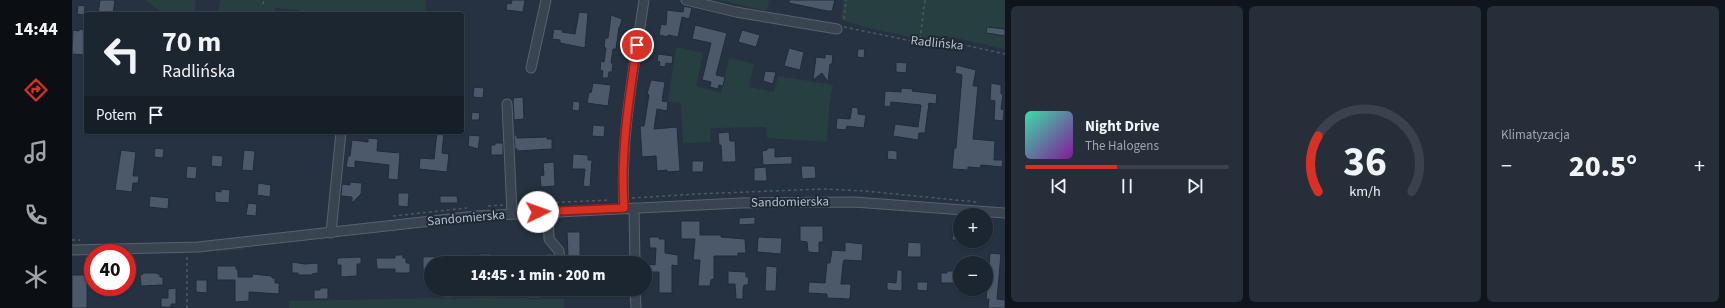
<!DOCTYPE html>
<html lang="pl">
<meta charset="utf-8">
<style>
body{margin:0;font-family:"Source Sans 3",sans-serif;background:#252e39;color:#f1f3f6;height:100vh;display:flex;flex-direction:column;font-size:15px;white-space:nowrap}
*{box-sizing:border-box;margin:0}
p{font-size:13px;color:#a0a5ab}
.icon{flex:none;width:22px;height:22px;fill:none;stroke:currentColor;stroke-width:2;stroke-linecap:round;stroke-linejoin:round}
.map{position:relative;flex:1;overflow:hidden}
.details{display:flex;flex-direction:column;gap:6px;padding:6px;background:#0f151b;width:720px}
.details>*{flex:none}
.banner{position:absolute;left:12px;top:12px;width:380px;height:122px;border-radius:4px;box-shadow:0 1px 3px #0004,0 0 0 1px #3a434d;background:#1c2631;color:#f1f3f6;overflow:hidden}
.tools{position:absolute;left:881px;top:208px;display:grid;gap:8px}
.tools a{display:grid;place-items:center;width:40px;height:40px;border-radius:50%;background:#1c2631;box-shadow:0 1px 3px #0004,0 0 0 1px #3a434d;font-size:20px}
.speed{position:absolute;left:12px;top:244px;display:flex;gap:8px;font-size:20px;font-weight:700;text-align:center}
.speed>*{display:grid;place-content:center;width:52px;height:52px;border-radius:50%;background:#1c2631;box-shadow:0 1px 3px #0004,0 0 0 1px #3a434d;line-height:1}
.speed .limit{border:6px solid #d22;background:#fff;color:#111}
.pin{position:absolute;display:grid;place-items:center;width:34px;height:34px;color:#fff;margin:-17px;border:2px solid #fff;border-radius:50%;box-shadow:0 1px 4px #0007}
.me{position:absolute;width:44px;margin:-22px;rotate:87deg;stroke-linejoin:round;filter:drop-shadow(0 0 3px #0008)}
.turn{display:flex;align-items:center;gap:14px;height:84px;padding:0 12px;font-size:18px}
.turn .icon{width:52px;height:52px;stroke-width:2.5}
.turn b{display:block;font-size:28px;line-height:34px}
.then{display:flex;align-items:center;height:38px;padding:0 12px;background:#0003;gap:8px;font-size:15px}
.big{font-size:30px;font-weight:800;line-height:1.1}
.details .widget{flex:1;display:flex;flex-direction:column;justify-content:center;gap:6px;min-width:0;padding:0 14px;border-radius:6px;background:#252e39}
.details .dial{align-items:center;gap:0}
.dial svg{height:104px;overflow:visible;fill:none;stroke:#3a434d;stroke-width:7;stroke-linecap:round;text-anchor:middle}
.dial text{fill:#f1f3f6;stroke:none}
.song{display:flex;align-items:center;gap:12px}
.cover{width:48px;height:48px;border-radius:6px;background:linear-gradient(135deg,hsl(160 70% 55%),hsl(290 70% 35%))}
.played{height:4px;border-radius:2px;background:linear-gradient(90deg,#d93025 45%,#3a434d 45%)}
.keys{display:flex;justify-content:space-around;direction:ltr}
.heat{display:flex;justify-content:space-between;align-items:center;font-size:22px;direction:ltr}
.details .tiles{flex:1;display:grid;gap:6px;grid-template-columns:repeat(3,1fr)}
.trip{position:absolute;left:352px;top:256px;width:228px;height:40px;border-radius:20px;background:#1c2631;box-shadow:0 1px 3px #0004,0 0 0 1px #3a434d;font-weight:800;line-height:40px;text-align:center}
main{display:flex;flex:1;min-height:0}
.menu{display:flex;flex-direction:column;width:72px;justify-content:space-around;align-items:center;background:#0b0f14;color:#a0a5ab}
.menu .icon{width:28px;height:28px}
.menu .current{color:#d93025}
.menu b{font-size:18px;color:#f1f3f6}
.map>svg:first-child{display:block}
.green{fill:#283f42}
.building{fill:#4c596a;stroke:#212b38}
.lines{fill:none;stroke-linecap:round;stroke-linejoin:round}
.minor-casing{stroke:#58626e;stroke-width:11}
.path{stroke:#475c5f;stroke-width:1.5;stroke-dasharray:3 3;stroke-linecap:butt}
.minor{stroke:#3a4451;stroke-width:9}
.route-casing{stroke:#8d1f18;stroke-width:10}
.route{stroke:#d93025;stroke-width:7}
.labels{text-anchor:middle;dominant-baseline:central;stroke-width:4;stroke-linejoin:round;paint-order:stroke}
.street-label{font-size:13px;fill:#b7bfcb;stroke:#1f2936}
</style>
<main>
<nav class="menu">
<b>14:44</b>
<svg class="icon current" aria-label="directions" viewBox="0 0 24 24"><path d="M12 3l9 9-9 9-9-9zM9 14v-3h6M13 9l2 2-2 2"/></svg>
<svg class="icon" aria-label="music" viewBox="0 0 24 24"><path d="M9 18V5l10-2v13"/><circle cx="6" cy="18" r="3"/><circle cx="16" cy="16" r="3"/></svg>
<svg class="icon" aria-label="phone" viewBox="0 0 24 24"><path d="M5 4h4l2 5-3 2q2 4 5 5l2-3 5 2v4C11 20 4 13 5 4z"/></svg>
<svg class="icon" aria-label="climate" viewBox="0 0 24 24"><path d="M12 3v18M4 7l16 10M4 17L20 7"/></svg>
</nav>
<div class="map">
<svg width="933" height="308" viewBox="0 0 933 308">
<rect width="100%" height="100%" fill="#263241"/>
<path class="green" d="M73,0H124L122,14L88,11Z
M148,0H354L353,14H227V10L203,8L202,14H146Z
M648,0H697L695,11Z
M771,0H933V49L875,36L848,39L801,29L769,20Z
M604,47L631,53L624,86L649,93L657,58L682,64L677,87L702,92L706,76L761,85L757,106L755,142L695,138L694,127L638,128L639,142L611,143L609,103L596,102Z
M173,247V249L144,252L146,249Z
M418,297L492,299V308H217V301Z"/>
<path class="building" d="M28,0H43L41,14H26Z
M440,0H453L451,12L434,10L435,3L439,4Z
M717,0H763L760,11H755L717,3Z
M6,5L13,6L12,15L5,14Z
M612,6L620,8L617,19L610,17L606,37L596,35V37L587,35L589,24L594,25L595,10L611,12Z
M507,12L516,13L513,48L488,43V40L480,39L482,29L491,30L490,32L503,34Z
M539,15L550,19L548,27H547L544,49H541L539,63H541L540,72H537L536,78H530L531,71L528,70L529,61L532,62L534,48L532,47L533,38H536Z
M623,25L655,33L644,75L653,77L651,86L647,85L646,89L638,87L639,82L630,80L639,43L620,39Z
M915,27L933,29V36L914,33Z
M7,29L14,30L13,55L0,54L1,30L7,31Z
M670,30L688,35L684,47L666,42Z
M717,48L732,52L728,70L712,66Z
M786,49H793L792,58L785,57Z
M586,54L601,56L600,64L594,63L593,67L587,66L588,62L585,61Z
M753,54L761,55L760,64H758L756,82L750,73L741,80L744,57L753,58Z
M824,62L835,63L834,73L824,72Z
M884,65L904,70L901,86H906L901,139L923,141L922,160H931L930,167L909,165L908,168L896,167V170L880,169L882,148H884L890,75L883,73Z
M693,71L704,72L701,84L691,81Z
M579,80L593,82L590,101L596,102L595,111L585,109L582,129L605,127L608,171L595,172V170L585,171L584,156L570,157L568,126H572L577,95L575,94Z
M521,83L539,85L536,106L515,103L517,92L519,93Z
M919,83L929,85V94H931L929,109L932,110L931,121L922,120L923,101L918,100Z
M402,87L412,88L411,98L401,97Z
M829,88L841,89L840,91L865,94L864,104L857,103L853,133H847L846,140L821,136L823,124L846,127L849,105L819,102L818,107L812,106L813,91L829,92Z
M451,97L452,119L442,120L441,98Z
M501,101L508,102L507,111L500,110Z
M780,107L786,108V114L794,115L792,128L775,126L774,130L764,129L765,118L778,119Z
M400,112L408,113L407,120H399Z
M521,125L533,126L532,137L520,136Z
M365,132H372L370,153L377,154L375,172L347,169L348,158L362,159Z
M657,132L658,141H663L664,162H650L649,145H647L646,133Z
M397,135L408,136L406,149L396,146Z
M442,135H445V138L475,137V139H480V149L445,151V149H443Z
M296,138L306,139L305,151L328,153L326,180L316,179L317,165L283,161V168L274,167L276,156H278L280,140L296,142Z
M423,143H431V155H419V145H423Z
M83,148L92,149L91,158L82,157Z
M695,148H703V157L720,156V164L691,165L690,151L695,150Z
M49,150L64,152L61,176H67L66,183H61L60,192L43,190Z
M172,150L183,151L181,171L170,170Z
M816,150L825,151V160L815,159Z
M501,154L516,155V160H520L518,187L511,186L513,169H500Z
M140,155L151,156L150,167L139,166Z
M620,161H632L631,172H620Z
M482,162L483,186L469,187L468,176L472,175L471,163Z
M115,166L125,167L124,179L114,178Z
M729,166H743L744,178L730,179Z
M694,167L695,181H682V168Z
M278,182L290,183L289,194L280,203V197L269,196L270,184L278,185Z
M186,183L199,185L198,197L185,195Z
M149,189L158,190L157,203L143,202V191L149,192Z
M326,193H337L336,207L326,206Z
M78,196L97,198L96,209L77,207Z
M368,196H385L386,203H368Z
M176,203L185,204L184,216L174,215Z
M683,217V224L667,225V218Z
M609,221H628V235H649V237L673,239L674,253H666V256H642V279L639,280L638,286H626L628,260H621L623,239H609Z
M728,226H751V242H747V253L736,252L735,242L728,241Z
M495,232H508V263H494L493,256H496Z
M881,232H887V240H880Z
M577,237H587V239H593V253L606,255V266L600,265V293H587V272H574V264L583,265L584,248H578Z
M686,237L710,238L709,254L685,252Z
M899,241H911L910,248H899Z
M773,242L791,244L790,261L772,260L771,264L769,284H779L778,299L755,298V294L736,293L737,282L753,283L755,263H758L760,250L773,251Z
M836,242L849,243V257H835Z
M918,253L929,254L925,299L933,300V308H916L917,299H914Z
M410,254H419V256H425L426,263H388V256Z
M473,254H481L482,263H473Z
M323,255H331V258H334V263H338V273H323V269H305L304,258H323Z
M373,256V263H359V269L351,270V257Z
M289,257V264H285V276L269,277V265H265V258Z
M220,262L233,264L246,263V273L240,274V275H226V273H220Z
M145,266H164V269L166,270V277H180L181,274L200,276V278H203V283H207V294L177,292V301L163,302V280H145Z
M694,266L705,267L704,291H693Z
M825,270H830V291L815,290V282L824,283Z
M656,271L674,272V277H677L676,285H672L671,289V299H664L663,284H656Z
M875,271H884V283H869V273H875Z
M71,273H85V274H88V277H91V285L69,286L68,275L71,274Z
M0,275H21V284H15V308H0Z
M124,280H135V293L124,292Z
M845,282H856L855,291L845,290Z
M104,288V304H99V307H89V298H96V289Z
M248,288H256V299H242V290H248Z
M372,289H383V298H372Z
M454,289H470V298H455Z
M490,289H523V295L490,296Z"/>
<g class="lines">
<g class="minor-casing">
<path id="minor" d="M614,0L664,12L765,29
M459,68L474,0
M435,104L440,213
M552,208C548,138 562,69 572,0
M562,208L563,263
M476,212L477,239L487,251L488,263
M259,233L269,132
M0,250L126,247L404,216L668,203L782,202L933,213
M563,289L564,308"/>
</g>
<path class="path" d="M191,4L192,0
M772,19L774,0
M772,27L854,44L874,41L933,54
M848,39L853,0
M560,198L624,194L752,189L792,191L905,202
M448,204L538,200
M416,206L431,205
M321,216L395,208
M0,240H8
M115,308V256"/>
<use href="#minor" class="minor"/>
</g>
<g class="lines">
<g class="route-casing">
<path id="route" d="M466,212L552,208C548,153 557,99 565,45"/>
</g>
<use href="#route" class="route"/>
</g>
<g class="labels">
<g class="street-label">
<text transform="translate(865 43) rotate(6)">Radlińska</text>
<text transform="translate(718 202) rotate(-1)">Sandomierska</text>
<text transform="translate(394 218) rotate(-5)">Sandomierska</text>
</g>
</g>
</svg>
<div class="tools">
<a>+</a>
<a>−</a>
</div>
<div class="speed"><div class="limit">40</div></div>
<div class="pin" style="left:565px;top:45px;background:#d93025"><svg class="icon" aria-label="arrive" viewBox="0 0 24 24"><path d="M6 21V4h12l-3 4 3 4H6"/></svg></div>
<svg class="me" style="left:466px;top:212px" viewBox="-20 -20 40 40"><circle r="19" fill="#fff"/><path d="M0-13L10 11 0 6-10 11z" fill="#d93025"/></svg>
<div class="trip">14:45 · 1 min · 200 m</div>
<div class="banner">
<div class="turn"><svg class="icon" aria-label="left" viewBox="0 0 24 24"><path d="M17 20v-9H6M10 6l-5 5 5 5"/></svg><div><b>70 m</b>Radlińska</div></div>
<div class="then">Potem<svg class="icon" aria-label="arrive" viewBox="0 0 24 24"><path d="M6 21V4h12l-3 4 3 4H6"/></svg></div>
</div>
</div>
<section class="details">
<div class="tiles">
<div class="widget">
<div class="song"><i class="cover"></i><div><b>Night Drive</b><p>The Halogens</p></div></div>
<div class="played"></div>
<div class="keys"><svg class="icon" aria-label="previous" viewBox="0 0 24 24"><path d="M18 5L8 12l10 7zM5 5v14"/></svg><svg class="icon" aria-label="pause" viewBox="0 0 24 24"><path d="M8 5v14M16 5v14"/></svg><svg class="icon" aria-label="next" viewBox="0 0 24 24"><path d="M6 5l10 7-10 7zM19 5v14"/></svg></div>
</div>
<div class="widget dial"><svg viewBox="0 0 100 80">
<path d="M14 69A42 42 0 1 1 86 69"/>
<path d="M14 69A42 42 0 0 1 14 26" stroke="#d93025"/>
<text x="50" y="56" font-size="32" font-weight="700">36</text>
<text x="50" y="72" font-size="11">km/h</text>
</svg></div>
<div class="widget"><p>Klimatyzacja</p>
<div class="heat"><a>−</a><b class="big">20.5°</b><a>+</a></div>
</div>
</div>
</section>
</main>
